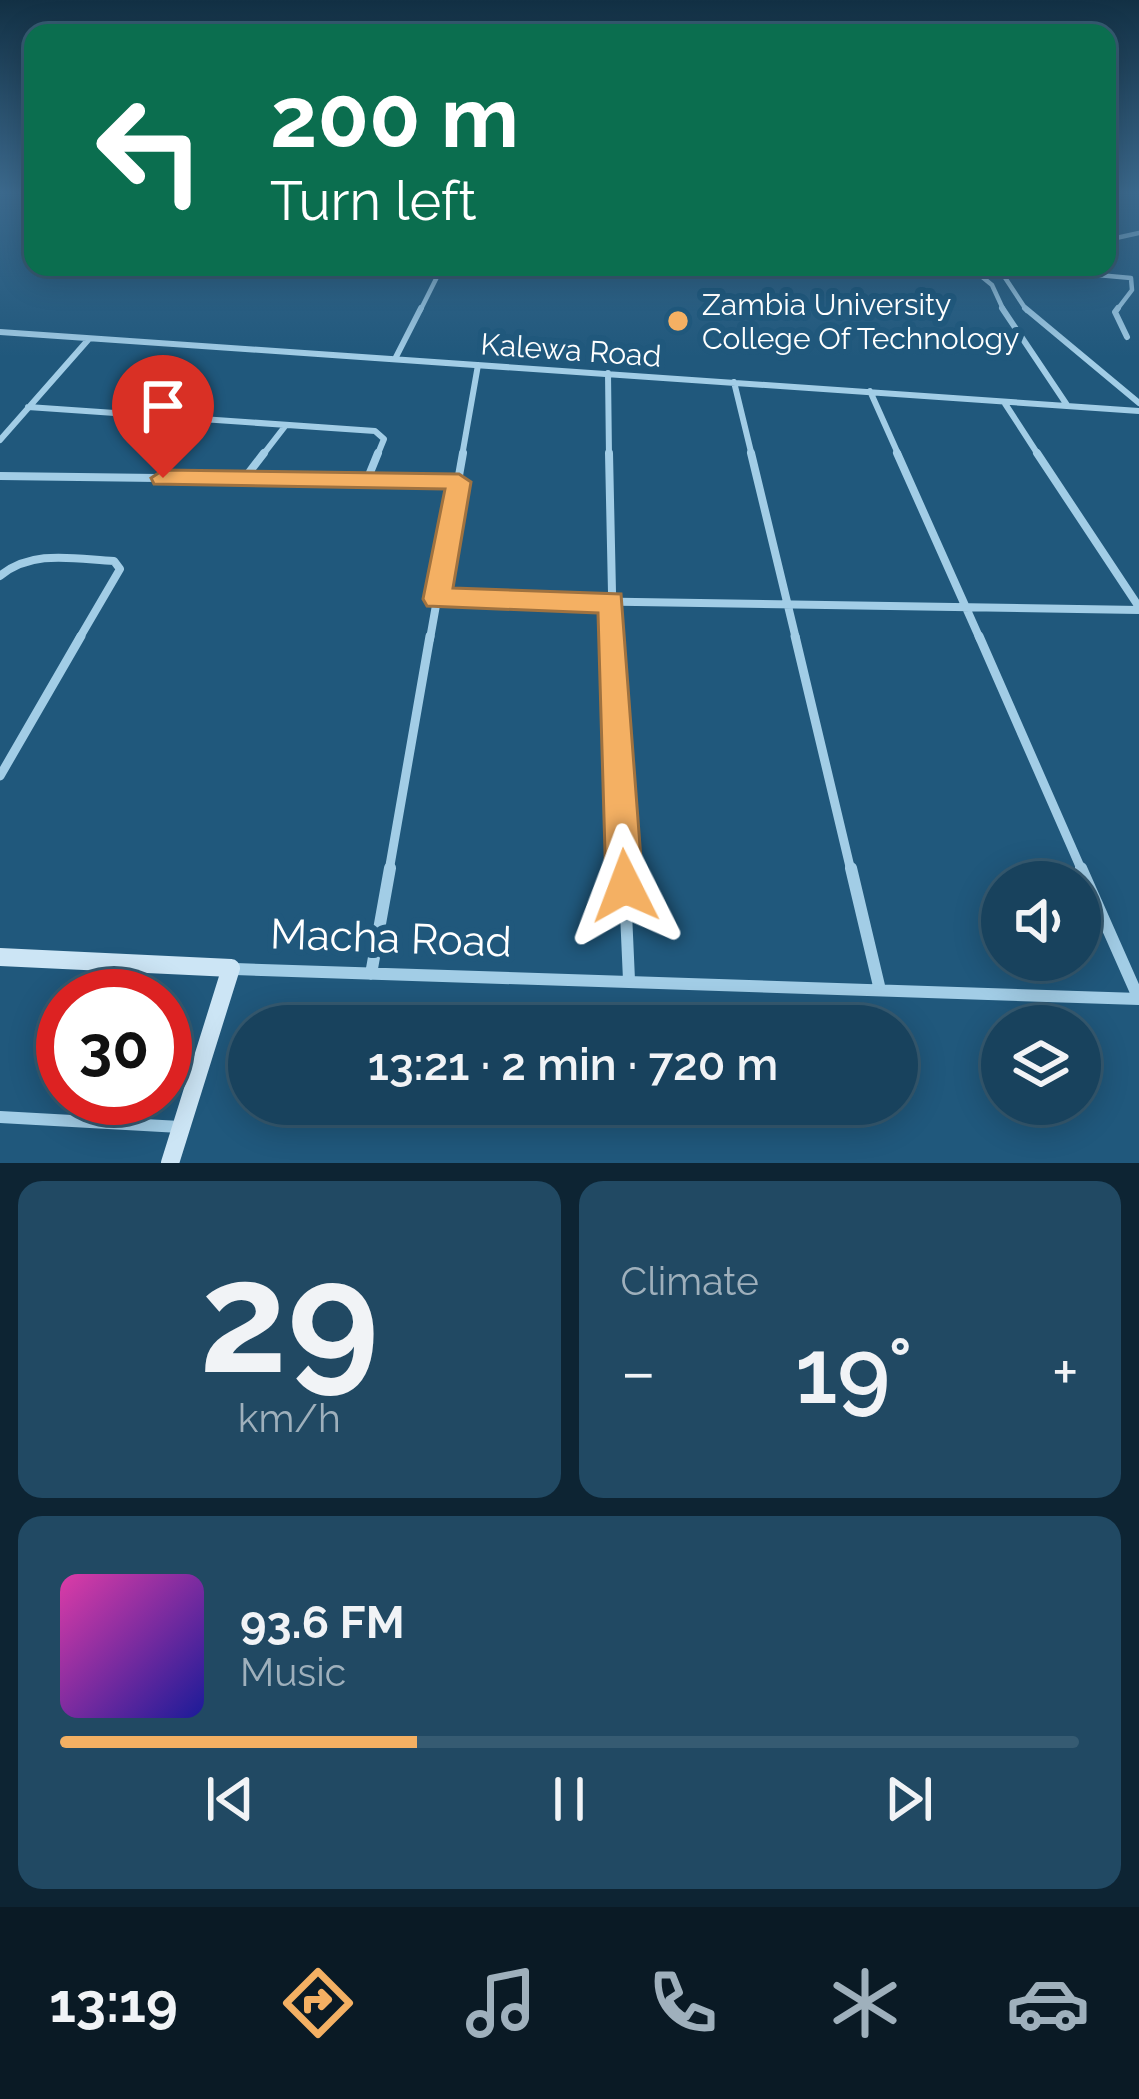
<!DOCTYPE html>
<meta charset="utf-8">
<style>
body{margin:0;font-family:Raleway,sans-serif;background:#214963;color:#f1f3f6;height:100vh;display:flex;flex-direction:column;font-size:45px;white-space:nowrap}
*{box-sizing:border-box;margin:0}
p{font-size:39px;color:#9fb0bc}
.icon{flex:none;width:66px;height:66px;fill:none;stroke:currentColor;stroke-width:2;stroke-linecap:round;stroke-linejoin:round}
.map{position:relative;height:1163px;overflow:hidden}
.panel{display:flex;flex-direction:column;gap:18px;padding:18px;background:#0d2433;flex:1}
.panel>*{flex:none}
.guide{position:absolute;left:24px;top:24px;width:1092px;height:252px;border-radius:24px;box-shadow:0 6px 30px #0003,0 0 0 3px #365b72;background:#0b6e4f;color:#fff;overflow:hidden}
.controls{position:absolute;left:981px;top:861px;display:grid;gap:24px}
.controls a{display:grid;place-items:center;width:120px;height:120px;border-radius:50%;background:#18425d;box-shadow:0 6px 30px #0003,0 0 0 3px #365b72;font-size:60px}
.speed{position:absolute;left:36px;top:969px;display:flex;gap:24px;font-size:60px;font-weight:700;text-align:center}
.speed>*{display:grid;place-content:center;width:156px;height:156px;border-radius:50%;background:#18425d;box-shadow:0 6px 30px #0003,0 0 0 3px #365b72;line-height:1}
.speed .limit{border:18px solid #d22;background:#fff;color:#111}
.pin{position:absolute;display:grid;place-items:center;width:102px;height:102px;color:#fff;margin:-123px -51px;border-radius:50% 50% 50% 0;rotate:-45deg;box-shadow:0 0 12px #0007}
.pin .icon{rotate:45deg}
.me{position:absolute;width:132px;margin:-66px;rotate:357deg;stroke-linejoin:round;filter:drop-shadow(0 0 9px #0008)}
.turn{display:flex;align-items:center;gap:42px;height:252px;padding:0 48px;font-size:54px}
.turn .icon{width:156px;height:156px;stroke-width:2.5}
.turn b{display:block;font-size:84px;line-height:102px}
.big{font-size:90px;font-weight:600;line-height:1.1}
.panel .card{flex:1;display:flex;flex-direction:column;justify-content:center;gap:18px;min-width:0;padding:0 42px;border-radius:24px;background:#214963}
.panel .dial{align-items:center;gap:0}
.dial b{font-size:156px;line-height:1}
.song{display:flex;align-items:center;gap:36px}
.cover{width:144px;height:144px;border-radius:18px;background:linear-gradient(135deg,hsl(320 70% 55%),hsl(240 70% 35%))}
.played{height:12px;border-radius:6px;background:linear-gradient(90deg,#f4b063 35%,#365b72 35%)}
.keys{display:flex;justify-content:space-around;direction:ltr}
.heat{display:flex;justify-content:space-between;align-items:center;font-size:66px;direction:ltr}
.panel .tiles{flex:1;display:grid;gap:18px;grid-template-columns:1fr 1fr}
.card:last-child{grid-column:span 2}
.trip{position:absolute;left:228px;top:1005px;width:690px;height:120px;border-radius:60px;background:#18425d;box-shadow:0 6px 30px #0003,0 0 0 3px #365b72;font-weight:600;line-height:120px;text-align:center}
.tabs{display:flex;height:192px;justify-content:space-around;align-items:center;background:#0a1a25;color:#9fb0bc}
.tabs .icon{width:84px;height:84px}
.tabs .current{color:#f4b063}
.tabs b{font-size:54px;color:#f1f3f6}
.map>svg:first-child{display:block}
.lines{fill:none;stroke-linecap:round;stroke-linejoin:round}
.street-far4{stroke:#a2cde6;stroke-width:4.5}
.street-far3{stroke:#a2cde6;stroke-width:6}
.street-far2{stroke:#a2cde6;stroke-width:8}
.street-far1{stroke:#a2cde6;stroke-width:9}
.street{stroke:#a2cde6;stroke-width:12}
.secondary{stroke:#cce5f5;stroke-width:18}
.route{fill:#f4b063;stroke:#9f7240;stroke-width:3}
.poi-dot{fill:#f4b063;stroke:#20587c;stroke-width:4.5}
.labels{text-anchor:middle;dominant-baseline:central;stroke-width:12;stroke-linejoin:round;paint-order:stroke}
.far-poi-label{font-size:30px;fill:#fff;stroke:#20587c;text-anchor:start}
.far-street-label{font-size:30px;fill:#fff;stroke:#20587c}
.near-street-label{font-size:42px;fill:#fff;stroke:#20587c}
</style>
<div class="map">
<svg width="1139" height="1163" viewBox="0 0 1139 1163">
<rect width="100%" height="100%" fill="#20587c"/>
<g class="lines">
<path class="street-far4" d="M1107,240L1139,233
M970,267L992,285L1004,311
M998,267L1027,311
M1009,267L1131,278L1132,290L1116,311
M420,311L442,267"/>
<path class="street-far3" d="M1002,308L1067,405
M1025,308L1139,403
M1118,308L1115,312L1127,337
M0,332L1139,411
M395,359L421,308
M608,373L609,456
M734,382L752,456
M870,391L899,456
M1004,402L1039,456
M28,407L375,431L384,439L377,456
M0,440L88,340
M262,456L286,425
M462,456L478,365"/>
<path class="street-far2" d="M609,453L613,639
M751,453L796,639
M897,453L980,639
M1037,453L1139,607
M0,476L459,482
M244,479L264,453
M367,480L378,453
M0,576C32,549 75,559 114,561L120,569L79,639
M437,599L1139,610
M430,639L463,453"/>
<path class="street-far1" d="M613,636L624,871
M795,636L851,871
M979,636L1082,871
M0,776L81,636
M389,871L430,636"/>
<path class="street" d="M624,868L629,980
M851,868L880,990
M1081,868L1139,999
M235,969L1139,999
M371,974L390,868
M0,1117L180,1127"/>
<path class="secondary" d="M0,957L231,968L170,1163"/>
</g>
<linearGradient id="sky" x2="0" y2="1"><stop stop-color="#123044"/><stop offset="0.54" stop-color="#3c6a8e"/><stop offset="1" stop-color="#3c6a8e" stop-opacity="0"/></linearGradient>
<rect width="1139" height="357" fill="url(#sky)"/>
<path class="route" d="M163,470L459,474L471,482L453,588L621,594L643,886L638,899L625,904L611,899L606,886L598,613L427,606L423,599L445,489L154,484L151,478Z"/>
<circle class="poi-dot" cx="678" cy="321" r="12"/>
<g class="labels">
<g class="far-poi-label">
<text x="702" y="304">Zambia University<tspan x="702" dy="34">College Of Technology</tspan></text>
</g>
<g class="far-street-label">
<text transform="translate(571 350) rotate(4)">Kalewa Road</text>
</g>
<g class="near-street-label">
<text transform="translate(391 938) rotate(2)">Macha Road</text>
</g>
</g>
</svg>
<div class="controls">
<a><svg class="icon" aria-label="sound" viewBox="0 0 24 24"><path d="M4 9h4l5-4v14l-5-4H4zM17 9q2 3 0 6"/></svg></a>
<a><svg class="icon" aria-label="layers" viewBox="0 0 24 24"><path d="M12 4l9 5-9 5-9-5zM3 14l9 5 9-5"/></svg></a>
</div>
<div class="speed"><div class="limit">30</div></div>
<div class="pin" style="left:163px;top:478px;background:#d93025"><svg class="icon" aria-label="arrive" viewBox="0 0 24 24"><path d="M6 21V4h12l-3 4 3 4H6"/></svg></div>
<svg class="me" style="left:625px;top:886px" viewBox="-20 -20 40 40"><path d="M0-17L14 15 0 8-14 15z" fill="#f4b063" stroke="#fff" stroke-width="4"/></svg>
<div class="trip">13:21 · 2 min · 720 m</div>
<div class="guide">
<div class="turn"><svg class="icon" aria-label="left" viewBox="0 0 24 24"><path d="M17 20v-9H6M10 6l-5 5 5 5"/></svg><div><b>200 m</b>Turn left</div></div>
</div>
</div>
<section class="panel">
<div class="tiles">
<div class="card dial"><b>29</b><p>km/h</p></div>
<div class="card"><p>Climate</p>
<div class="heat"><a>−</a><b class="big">19°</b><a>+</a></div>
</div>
<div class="card">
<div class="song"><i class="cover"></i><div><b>93.6 FM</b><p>Music</p></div></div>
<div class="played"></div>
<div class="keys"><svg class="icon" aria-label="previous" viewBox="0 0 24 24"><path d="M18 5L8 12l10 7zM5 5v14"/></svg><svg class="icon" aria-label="pause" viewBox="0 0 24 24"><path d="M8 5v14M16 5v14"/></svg><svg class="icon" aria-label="next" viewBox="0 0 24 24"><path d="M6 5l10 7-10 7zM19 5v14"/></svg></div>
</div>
</div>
</section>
<nav class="tabs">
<b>13:19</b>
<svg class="icon current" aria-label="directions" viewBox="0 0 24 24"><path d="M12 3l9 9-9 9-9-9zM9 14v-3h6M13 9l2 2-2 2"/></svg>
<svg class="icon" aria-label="music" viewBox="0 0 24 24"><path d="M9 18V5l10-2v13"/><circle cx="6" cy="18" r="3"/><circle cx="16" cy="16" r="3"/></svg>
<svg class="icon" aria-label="phone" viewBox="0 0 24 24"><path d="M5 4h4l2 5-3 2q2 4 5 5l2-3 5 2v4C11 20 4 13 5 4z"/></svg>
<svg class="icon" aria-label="climate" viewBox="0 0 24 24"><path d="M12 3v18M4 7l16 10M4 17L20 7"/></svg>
<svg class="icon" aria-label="car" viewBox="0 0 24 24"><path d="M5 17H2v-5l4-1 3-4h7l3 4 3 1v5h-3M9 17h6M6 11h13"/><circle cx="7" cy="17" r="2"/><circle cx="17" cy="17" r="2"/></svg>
</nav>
